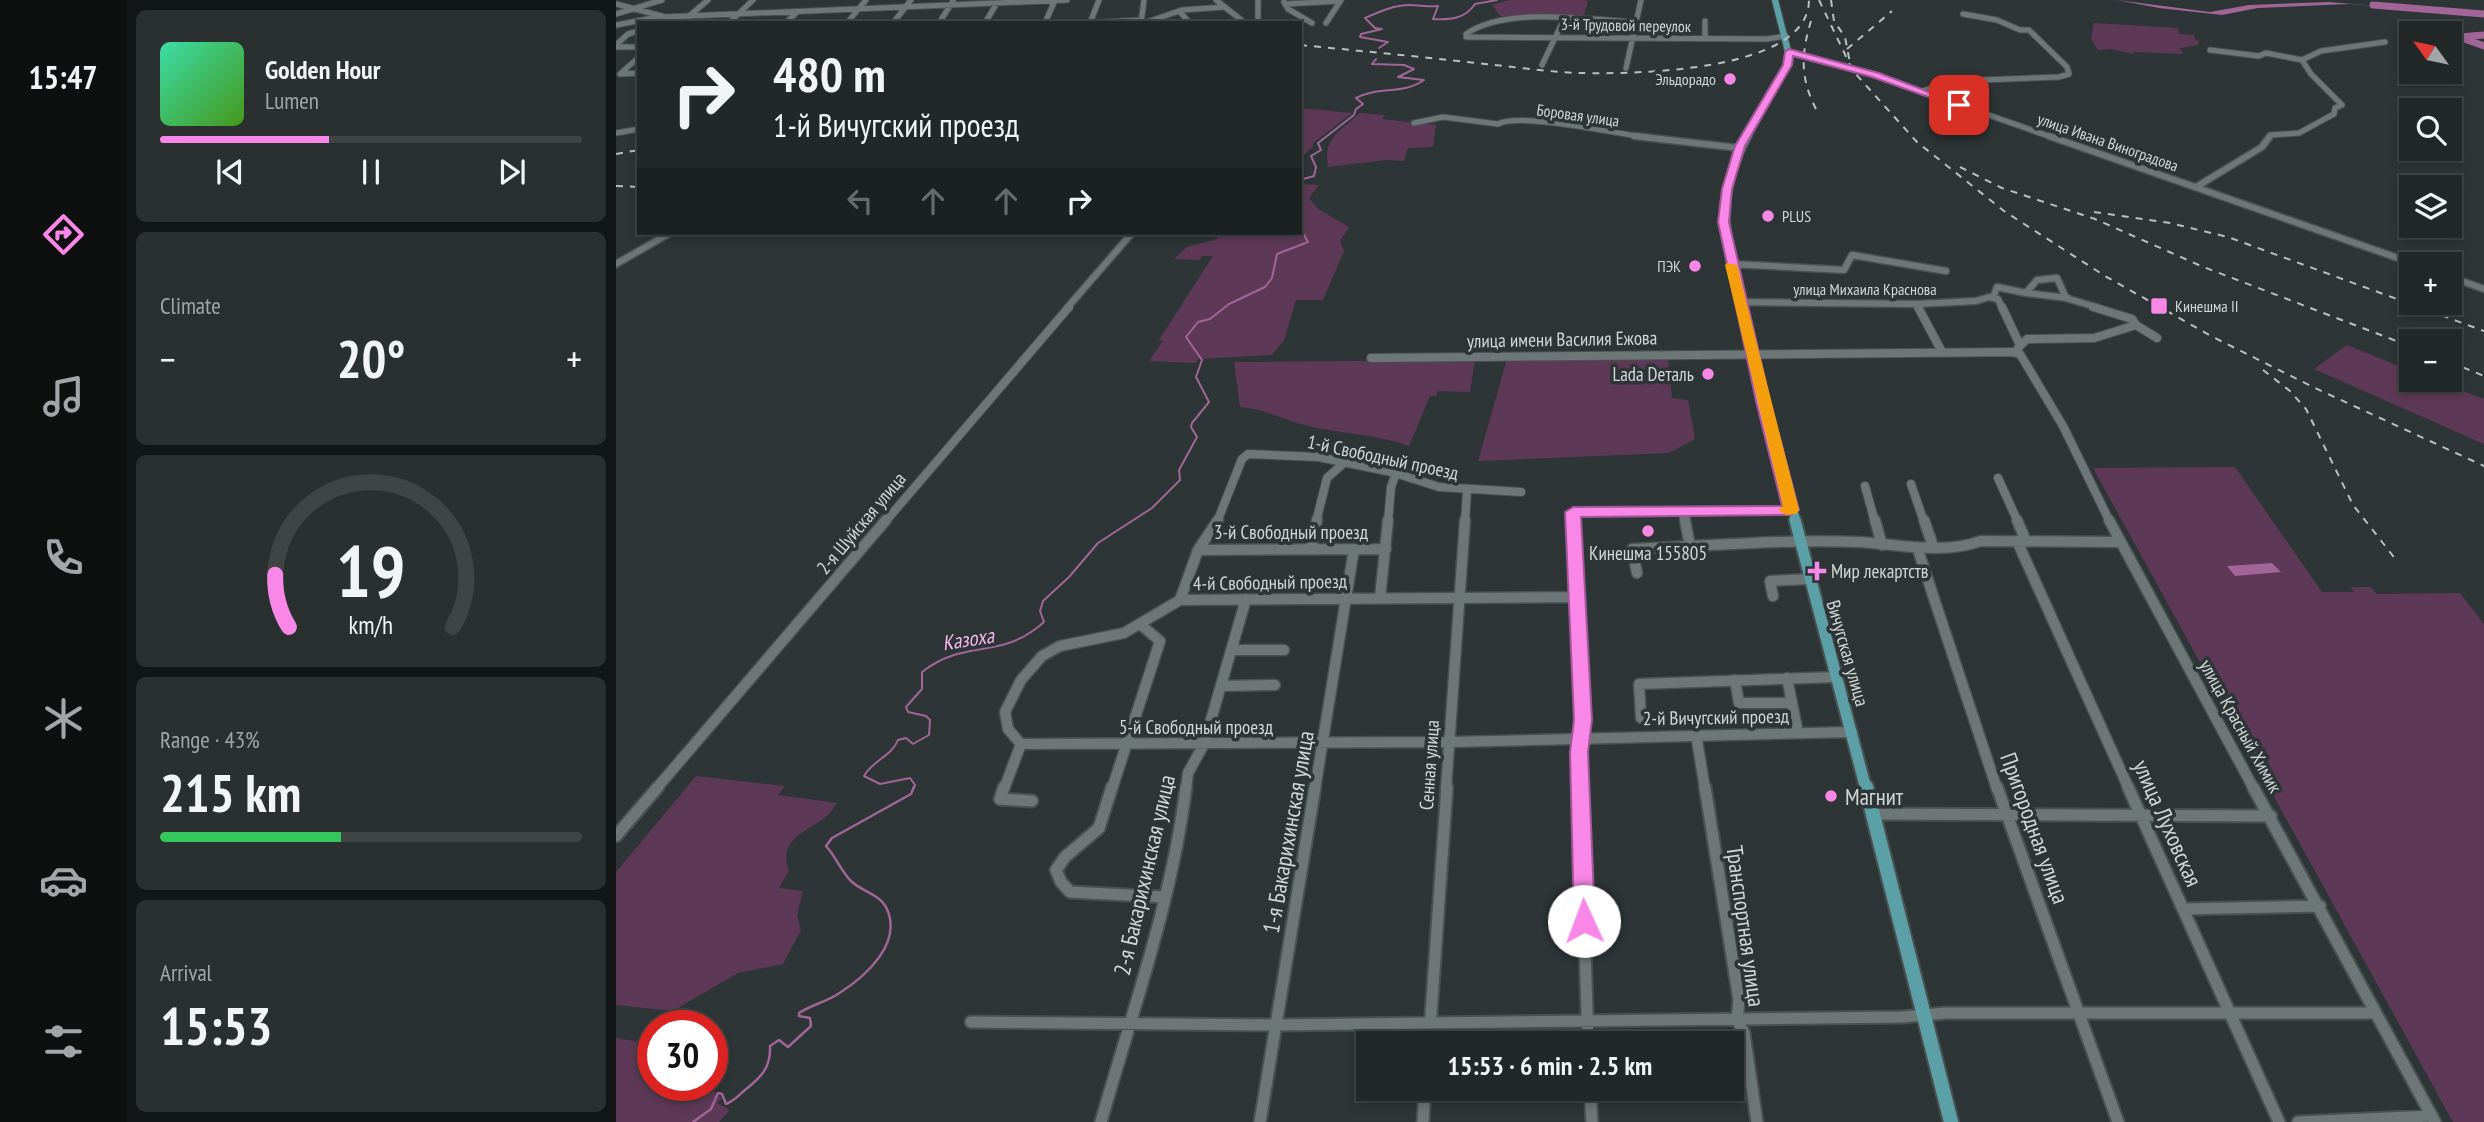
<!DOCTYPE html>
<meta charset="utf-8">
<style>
body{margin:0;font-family:"PT Sans Narrow",sans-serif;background:#2a3030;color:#f1f3f6;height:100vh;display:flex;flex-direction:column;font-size:26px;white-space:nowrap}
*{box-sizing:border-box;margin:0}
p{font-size:23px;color:#a2a6a8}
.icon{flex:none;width:38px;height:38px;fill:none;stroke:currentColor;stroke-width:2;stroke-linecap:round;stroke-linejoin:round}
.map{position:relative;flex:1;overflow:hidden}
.sheet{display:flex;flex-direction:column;gap:10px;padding:10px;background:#131616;width:490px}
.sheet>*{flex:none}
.guide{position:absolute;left:21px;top:21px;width:665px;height:214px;border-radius:0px;box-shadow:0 4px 10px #0003,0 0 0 2px #3f4445;background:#222828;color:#f1f3f6;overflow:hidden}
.needle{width:46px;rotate:303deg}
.controls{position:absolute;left:1783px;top:21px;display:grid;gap:14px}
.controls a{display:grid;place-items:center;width:63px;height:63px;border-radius:0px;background:#222828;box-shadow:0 4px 10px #0003,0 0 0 2px #3f4445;font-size:35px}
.speed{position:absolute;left:21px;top:1010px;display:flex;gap:14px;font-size:35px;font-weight:700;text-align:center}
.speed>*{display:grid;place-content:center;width:91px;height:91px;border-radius:50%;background:#222828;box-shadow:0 4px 10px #0003,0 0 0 2px #3f4445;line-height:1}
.speed .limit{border:10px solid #d22;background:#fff;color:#111}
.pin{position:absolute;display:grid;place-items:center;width:60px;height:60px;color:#fff;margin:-30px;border-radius:14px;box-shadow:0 4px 10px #0006}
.me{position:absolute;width:77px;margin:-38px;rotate:358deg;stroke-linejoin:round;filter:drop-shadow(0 0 5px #0008)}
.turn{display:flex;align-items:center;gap:24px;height:147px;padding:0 21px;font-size:32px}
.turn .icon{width:91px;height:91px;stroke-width:2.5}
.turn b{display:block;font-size:49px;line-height:60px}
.lanes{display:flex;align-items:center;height:66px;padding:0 21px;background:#0003;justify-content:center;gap:35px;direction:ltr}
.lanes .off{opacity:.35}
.big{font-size:52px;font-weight:700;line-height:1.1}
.sheet .widget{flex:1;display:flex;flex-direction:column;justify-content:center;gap:10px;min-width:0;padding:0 24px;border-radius:10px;background:#2a3030}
.sheet .dial{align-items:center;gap:0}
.dial svg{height:182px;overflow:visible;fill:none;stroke:#3f4445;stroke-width:7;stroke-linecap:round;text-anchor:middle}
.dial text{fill:#f1f3f6;stroke:none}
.song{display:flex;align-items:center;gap:21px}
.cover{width:84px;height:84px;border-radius:10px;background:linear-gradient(135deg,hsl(160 70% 55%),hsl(100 70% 35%))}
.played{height:7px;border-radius:4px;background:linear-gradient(90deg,#f987e8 40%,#3f4445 40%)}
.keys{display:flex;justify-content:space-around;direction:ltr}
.heat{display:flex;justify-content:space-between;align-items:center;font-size:38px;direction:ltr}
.charge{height:10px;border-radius:5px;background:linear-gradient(90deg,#34c759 43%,#3f4445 0)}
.trip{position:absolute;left:740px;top:1031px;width:388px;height:70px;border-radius:0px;background:#222828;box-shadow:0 4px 10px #0003,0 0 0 2px #3f4445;font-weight:700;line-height:70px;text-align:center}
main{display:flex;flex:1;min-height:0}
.dock{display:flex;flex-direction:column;width:126px;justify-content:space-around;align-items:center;background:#0e1010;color:#a2a6a8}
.dock .icon{width:49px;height:49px}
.dock .selected{color:#f987e8}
.dock b{font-size:32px;color:#f1f3f6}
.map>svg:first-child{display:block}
.green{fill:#5e3957}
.water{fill:#a16597}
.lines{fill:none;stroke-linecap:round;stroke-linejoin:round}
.stream-far1{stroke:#a16597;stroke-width:2}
.stream{stroke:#a16597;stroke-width:2.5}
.river{stroke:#a16597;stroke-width:7}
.minor-far4-casing{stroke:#4a5152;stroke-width:7}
.minor-far3-casing{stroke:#4a5152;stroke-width:9}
.minor-far2-casing{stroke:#4a5152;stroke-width:10}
.minor-far1-casing{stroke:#4a5152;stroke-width:13}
.minor-casing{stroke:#4a5152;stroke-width:15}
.major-far4-casing{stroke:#4a5152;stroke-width:8}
.major-far3-casing{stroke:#4a5152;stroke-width:10}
.major-far2-casing{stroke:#4a5152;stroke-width:11}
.major-far1-casing{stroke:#4a5152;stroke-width:15}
.major-casing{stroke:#4a5152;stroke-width:18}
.minor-far4{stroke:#6d7778;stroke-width:5}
.minor-far3{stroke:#6d7778;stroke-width:6}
.minor-far2{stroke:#6d7778;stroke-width:8}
.minor-far1{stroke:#6d7778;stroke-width:10}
.minor{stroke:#6d7778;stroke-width:11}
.major-far4{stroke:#5ca0a7;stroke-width:6}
.major-far3{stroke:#5ca0a7;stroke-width:7}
.major-far2{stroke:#5ca0a7;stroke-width:9}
.major-far1{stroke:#5ca0a7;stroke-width:11}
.major{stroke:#5ca0a7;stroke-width:14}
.rail{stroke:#bac0c1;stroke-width:2;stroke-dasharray:7 7;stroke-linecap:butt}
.route{fill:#f987e8;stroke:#a25897;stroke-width:2}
.slow{fill:#f59e0b}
.poi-dot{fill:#f987e8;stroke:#2d3536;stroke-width:2.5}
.labels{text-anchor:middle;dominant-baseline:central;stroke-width:7;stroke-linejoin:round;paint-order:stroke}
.far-street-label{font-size:16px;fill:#d2d7d8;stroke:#2d3536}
.far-poi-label{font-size:16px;fill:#d2d7d8;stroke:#2d3536;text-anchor:end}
.street-label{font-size:19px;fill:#d2d7d8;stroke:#2d3536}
.poi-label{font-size:19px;fill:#d2d7d8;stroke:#2d3536;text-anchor:end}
.water-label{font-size:21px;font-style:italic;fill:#fab6ed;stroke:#2d3536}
.near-poi-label{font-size:23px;fill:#d2d7d8;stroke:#2d3536;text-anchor:start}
.near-street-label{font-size:23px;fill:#d2d7d8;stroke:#2d3536}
</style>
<main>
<nav class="dock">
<b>15:47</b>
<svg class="icon selected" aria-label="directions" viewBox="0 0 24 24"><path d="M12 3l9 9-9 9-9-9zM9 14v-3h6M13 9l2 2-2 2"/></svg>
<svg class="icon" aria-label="music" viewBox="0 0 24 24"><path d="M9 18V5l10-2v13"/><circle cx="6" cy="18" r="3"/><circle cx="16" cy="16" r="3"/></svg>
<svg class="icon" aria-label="phone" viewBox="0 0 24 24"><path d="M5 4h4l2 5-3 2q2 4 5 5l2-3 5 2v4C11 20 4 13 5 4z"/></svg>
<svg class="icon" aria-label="climate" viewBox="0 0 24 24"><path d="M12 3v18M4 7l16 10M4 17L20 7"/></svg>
<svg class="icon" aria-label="car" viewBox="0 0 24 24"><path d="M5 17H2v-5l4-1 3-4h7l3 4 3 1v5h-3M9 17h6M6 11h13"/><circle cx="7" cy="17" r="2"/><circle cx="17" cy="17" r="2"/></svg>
<svg class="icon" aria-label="filters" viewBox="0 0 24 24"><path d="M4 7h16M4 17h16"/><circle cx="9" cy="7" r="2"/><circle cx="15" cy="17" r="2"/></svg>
</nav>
<section class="sheet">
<div class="widget">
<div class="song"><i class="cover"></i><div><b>Golden Hour</b><p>Lumen</p></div></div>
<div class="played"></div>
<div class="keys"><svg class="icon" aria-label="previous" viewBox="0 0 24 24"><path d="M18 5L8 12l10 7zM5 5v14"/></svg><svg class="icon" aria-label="pause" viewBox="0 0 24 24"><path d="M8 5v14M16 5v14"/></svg><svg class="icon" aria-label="next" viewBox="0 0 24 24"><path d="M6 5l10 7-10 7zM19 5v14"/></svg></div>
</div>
<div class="widget"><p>Climate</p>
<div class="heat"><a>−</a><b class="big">20°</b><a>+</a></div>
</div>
<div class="widget dial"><svg viewBox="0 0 100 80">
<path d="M14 69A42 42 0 1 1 86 69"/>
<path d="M14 69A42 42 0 0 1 8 46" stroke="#f987e8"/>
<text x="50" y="56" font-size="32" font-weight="700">19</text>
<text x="50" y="72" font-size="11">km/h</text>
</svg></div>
<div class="widget"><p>Range · 43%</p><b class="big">215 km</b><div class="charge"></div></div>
<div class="widget"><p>Arrival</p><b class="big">15:53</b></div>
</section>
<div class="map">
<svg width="1868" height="1122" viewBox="0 0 1868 1122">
<rect width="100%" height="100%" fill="#2d3536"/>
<path class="green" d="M893,0H967L972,1L967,19L884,16L876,5Z
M1478,23L1562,28L1563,34L1578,35L1579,40L1583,41L1582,45L1564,48L1567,54L1517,52L1518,54L1495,49L1482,50L1475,39Z
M684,108L736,113L697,143V146L684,159Z
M744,113L769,115L766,119L820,125L817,147L792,148L788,161L770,160L712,167C707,137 724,132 744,113Z
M684,184L703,185L693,198L702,209L733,227L724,241L728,251L707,300H680L668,340L656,355L582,359L580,363L533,361L547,341L543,340L597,256H586L583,260L558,259L571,247L601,239L603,236L623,233H684Z
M1731,345L1795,371L1796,380H1818L1868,399V444L1698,369Z
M1052,358L1056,398L1072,400L1079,439L1053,453L862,461L891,359Z
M859,360L854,392L822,391L820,396H814L793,446C760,434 726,434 692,426C668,420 649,409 624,407L618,362Z
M1619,467L1706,592H1738L1735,587H1755L1761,594L1844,593L1868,624V1122H1837L1477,468Z
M80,776L169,786L162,795L221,803C218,807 215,813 211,816C194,830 160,839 173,871L163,888L187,891L181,915L185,930L167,964L122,973L57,1011L0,1005V872Z
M0,1038L37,1044V1085H89L106,1098L101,1103L114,1110L103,1122H0Z"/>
<path class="water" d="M1501,0L1594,12L1633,5L1713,2L1773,7L1733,4L1642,8L1606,15L1543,8Z
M1656,563L1665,572L1619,576L1611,566Z"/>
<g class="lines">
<path class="stream-far1" d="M763,48L772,42L744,37L745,34L766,29L759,28L749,18C763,12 778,5 793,5C804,5 811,7 822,6L817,19C834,20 849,19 859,4L881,0
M684,180L698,176L700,167L695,156L705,150L702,143L738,115L740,109L747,104L740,98C762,86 787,95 808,80L782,77L798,69L788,65L756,64L760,59
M297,789L299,785L294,778L264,784L248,776C256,761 276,756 282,740L290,738L297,744L313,735L314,720L310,716L292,712L290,707L306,689V672C349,638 385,661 428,622L424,611L427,601L453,577L482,543L536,508L564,480L563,470L581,437L575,427L576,423L593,402L580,377L586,360L570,337L582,322L594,319L613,304L649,287L656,278L661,254L692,242L684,228"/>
<path class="stream" d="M77,1122L95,1109L102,1093L106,1094L110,1104C118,1101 123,1095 129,1090C145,1077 155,1068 154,1046L163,1040L172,1047L195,1026L194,1018L183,1016V1013C195,1005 210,1002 222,994C249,977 288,943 270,907C263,894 245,891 235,881C225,871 220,857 210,846L216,838L295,794L298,787"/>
<path class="river" d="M1757,5L1868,14
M1868,35L1843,37L1868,46"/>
<g class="minor-far4-casing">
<path id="minor-far4" d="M600,0L629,23
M642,0V23
M668,2L672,9L696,23
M0,4L49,17L451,0
M669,4L724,1
M563,11L574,23
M0,14L46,0
M1089,21V38
M65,23L92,0
M113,23L137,0
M170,23L181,12
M231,23L250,0
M277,23L295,0
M323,23L337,1
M369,23L381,3
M429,23L439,0
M468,23L526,20
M474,23L483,0
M525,23L528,0
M528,23L566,10L609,7
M710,23L725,0
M0,25L42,17
M850,37L1151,39L1170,36
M851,37L850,34C891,6 970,20 1019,22
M0,45L12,34L23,31
M0,47H23
M1594,50L1643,56L1650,53L1686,60L1705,51L1769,42
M1173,52L1259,75L1438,138
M926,65L948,19
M1010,68L1025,0
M4,74L23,57
M4,74L23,73
M1306,91L1340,81L1443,77L1453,74L1451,67L1413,30H1404L1381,20L1347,14
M798,123L827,117L882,124C902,112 1004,134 1033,138
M0,133L23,129
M1653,138L1655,135L1683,133L1718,114L1719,108L1726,105L1695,74L1686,60"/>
</g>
<g class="minor-far3-casing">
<path id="minor-far3" d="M1018,136L1123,148
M1433,136L1799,264
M1580,187L1646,147L1654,136
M0,264L54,233
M1115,264L1228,270L1236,255L1330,271
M1834,277L1868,289
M1410,293L1452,298
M1377,298L1381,287L1410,293L1421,280L1441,278L1450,298L1483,308
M1124,302L1301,304L1360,301L1373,297L1382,299L1386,308
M1301,304L1303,308
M451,308L516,233"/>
</g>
<g class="minor-far2-casing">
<path id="minor-far2" d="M1302,307L1326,352
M1386,307L1403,343
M1477,307L1516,319L1520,325
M1402,348L1411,339L1478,338L1520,325L1541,338
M755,358L1396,352L1404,354L1447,426L1494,522
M1382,478L1402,522
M1295,484L1308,522
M1249,486L1259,522
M1067,511L1069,522
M269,522L453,307
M601,522L626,459L632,454L703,457L776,472L823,487L905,492
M700,522L711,478L729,462
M772,522L775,487L780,473
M849,522L851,491
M957,522V512L1175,510"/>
</g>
<g class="minor-far1-casing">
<path id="minor-far1" d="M957,520L967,720L963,752L964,789
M1069,520L1074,546
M1259,520L1266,545
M1308,520L1317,546
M1401,520L1410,541
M1493,520L1638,789
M1401,541L1513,789
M1301,547L1381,789
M695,549L701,520
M582,550L770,549
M1021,573L1016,549C1091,546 1167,539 1242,542C1282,544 1326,555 1365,541L1504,542
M1157,596L1154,581L1194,579
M764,598L772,520
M564,600L582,550L602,520
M616,650H668
M1171,678L1182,733
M1119,680L1123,703H1176
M606,686L659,685
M1025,718L1023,684L1221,677
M1080,734L1089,789
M405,744L835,742L1236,732
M405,744L392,729L389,712L405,680L426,656L444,646L508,633L564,600L961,597
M40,789L270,520
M388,789L405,744
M496,789L544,641L525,625
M570,789L572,773L588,744L630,599
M699,789L738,549
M830,789L849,520"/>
</g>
<g class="minor-casing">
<path id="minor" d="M388,787L384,799L416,801
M496,787L483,828L449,857L440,870L445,882L454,892L549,897
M964,787L972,1043
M1089,787L1123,1000L1121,1020L1128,1033L1141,1122
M1381,787L1502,1122
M1512,787L1663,1122
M1637,787L1819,1122
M1257,814L1655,816
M0,836L42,787
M1568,909L1704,906
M355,1022L660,1025L1286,1017L1330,1013H1758
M813,1043L831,787
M974,1088L976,1122
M485,1122C516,1012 556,901 570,787
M644,1122L699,787
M807,1122L809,1088
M1682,1122L1816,1116"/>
</g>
<g class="major-far4-casing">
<path id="major-far4" d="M1131,138L1174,59L1159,0"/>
</g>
<g class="major-far3-casing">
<path id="major-far3" d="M1126,308C1111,243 1097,198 1132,136"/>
</g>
<g class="major-far2-casing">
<path id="major-far2" d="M1125,307L1180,522"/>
</g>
<g class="major-far1-casing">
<path id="major-far1" d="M1179,520L1250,789"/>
</g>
<g class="major-casing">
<path id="major" d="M1250,787L1335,1122"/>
</g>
<use href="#minor-far4" class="minor-far4"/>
<use href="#minor-far3" class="minor-far3"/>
<use href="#minor-far2" class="minor-far2"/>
<use href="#minor-far1" class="minor-far1"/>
<use href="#minor" class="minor"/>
<use href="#major-far4" class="major-far4"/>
<use href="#major-far3" class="major-far3"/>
<use href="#major-far2" class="major-far2"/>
<use href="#major-far1" class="major-far1"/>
<use href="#major" class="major"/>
<path class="rail" d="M1203,0L1237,71L1301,142L1388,211L1489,276L1595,336L1699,388L1868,466
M1215,0L1218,21L1229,37L1234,63
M1195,21C1185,54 1184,78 1200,109
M684,45C746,51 807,57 869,64C900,67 932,72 964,73C1015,74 1193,73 1193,0
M1231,49L1276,11
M0,154L23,150
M1344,167L1386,188L1479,219L1585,266L1796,347
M0,186L23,187
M1478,212L1554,223L1612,237L1868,331
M1834,362L1868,376
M1647,370L1674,391L1690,409L1737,505L1781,561"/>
</g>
<path class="route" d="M1173,49L1263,73L1348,105L1340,107L1256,77L1177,56L1176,65L1129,146L1116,189L1113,222L1154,401L1183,510L1175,515L965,517L976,720L972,752L979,921L976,928L968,931L961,928L958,921L954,752L958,720L949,512L957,507L1166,506L1140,401L1102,222L1106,189L1119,146L1167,65L1169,52Z"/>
<path class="slow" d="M1111,263L1121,265L1183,510L1180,514L1170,515L1162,510L1167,506L1109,265Z"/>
<g class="poi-dot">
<circle cx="1114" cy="79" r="7"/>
<circle cx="1152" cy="216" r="7"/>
<circle cx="1079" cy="266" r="7"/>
<rect x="1534" y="297" width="18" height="18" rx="3.5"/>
<circle cx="1092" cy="374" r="7"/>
<circle cx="1032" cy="531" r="7"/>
<path d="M1197.5 560.5h7v7h7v7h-7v7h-7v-7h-7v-7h7z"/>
<circle cx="1215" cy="796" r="7"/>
</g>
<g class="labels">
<g class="far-street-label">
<text transform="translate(1010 25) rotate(1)">3-й Трудовой переулок</text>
<text transform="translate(962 115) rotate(8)">Боровая улица</text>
<text transform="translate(1492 142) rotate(19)">улица Ивана Виноградова</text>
<text x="1249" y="289">улица Михаила Краснова</text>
</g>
<g class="far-poi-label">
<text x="1100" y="79">Эльдорадо</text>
<text x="1166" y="216" text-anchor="start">PLUS</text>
<text x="1065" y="266">ПЭК</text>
<text x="1559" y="306" text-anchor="start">Кинешма II</text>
</g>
<g class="street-label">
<text transform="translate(946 339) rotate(-1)">улица имени Василия Ежова</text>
<text transform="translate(767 457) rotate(12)">1-й Свободный проезд</text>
<text transform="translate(245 523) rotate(-50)">2-я Шуйская улица</text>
<text x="675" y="532">3-й Свободный проезд</text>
<text transform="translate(654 582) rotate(-1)">4-й Свободный проезд</text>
<text transform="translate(1232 653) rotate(74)">Вичугская улица</text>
<text transform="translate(1100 717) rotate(-1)">2-й Вичугский проезд</text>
<text transform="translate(1625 726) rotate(61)">улица Красный Химик</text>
<text x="580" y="727">5-й Свободный проезд</text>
<text transform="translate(813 765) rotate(-86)">Сенная улица</text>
</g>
<g class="poi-label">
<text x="1078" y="374">Lada Dеталь</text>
<text x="1032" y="553" text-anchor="middle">Кинешма 155805</text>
<text x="1215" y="571" text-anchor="start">Мир лекартств</text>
</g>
<g class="water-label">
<text transform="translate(352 639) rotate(-9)">Казоха</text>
</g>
<g class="near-poi-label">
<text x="1229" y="796">Магнит</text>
</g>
<g class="near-street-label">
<text transform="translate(1552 823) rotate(66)">улица Луховская</text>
<text transform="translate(1419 828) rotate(70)">Пригородная улица</text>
<text transform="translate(672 832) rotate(-80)">1-я Бакарихинская улица</text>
<text transform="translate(528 875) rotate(-77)">2-я Бакарихинская улица</text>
<text transform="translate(1130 926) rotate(82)">Транспортная улица</text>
</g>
</g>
</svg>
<div class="controls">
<a><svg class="needle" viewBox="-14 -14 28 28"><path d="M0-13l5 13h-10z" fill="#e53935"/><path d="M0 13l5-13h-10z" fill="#a2a6a8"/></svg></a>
<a><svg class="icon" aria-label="search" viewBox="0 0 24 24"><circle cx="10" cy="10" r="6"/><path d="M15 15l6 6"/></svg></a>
<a><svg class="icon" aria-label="layers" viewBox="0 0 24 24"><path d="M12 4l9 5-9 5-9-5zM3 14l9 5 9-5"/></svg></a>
<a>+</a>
<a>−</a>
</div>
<div class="speed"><div class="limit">30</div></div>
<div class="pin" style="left:1343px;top:105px;background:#d93025"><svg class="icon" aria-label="arrive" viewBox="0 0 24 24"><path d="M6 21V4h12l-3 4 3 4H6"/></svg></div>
<svg class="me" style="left:968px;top:921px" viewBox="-20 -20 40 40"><circle r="19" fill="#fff"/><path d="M0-13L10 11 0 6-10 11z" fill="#f987e8"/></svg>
<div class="trip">15:53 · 6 min · 2.5 km</div>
<div class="guide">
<div class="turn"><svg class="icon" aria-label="right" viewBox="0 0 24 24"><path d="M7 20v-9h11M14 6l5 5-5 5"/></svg><div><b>480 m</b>1-й Вичугский проезд</div></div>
<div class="lanes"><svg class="icon off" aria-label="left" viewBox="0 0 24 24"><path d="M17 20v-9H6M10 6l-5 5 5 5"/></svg><svg class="icon off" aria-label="ahead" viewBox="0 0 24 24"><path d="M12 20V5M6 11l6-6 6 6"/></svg><svg class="icon off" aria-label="ahead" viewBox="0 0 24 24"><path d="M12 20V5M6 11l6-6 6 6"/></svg><svg class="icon" aria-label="right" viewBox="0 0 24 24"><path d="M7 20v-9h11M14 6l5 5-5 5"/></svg></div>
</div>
</div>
</main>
